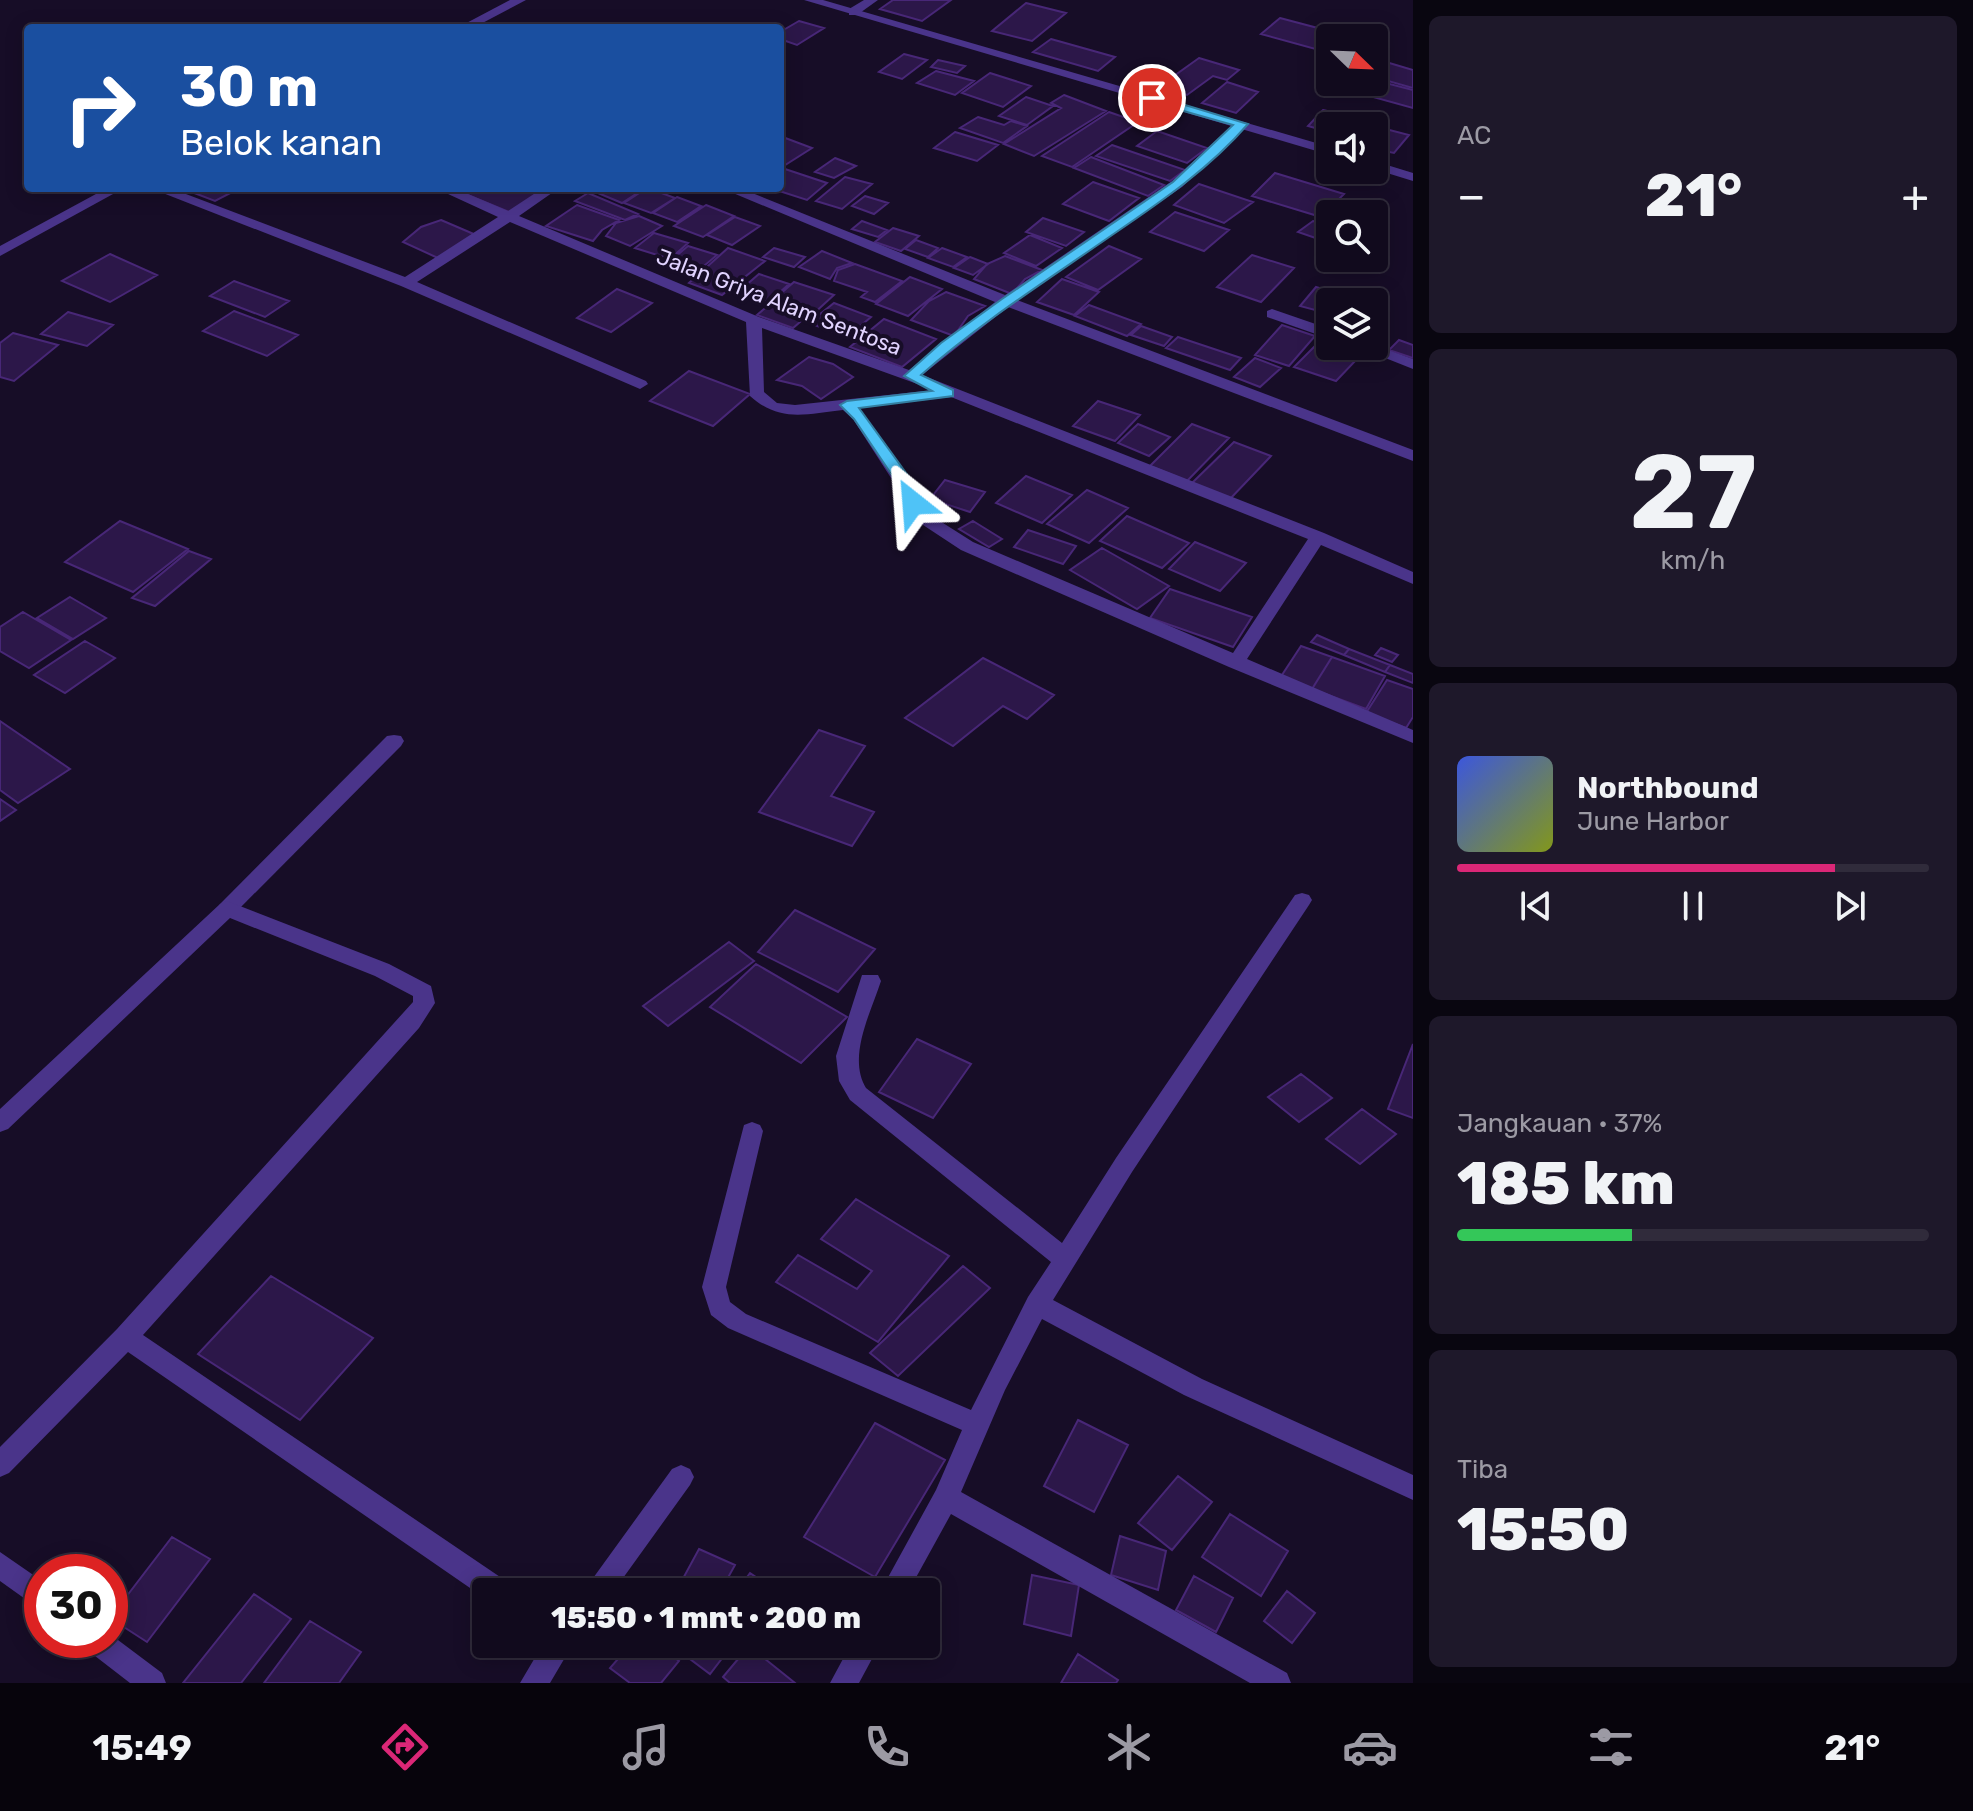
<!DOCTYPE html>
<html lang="id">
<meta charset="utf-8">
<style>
body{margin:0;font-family:Rubik,sans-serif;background:#1e182a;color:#f1f3f6;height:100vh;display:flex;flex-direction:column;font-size:30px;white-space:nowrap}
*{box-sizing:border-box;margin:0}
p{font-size:26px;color:#9c9aa4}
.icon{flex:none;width:44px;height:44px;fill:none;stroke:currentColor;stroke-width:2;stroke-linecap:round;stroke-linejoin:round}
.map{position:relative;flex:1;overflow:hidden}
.panel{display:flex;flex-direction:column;gap:16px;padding:16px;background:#090610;width:560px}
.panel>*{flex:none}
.banner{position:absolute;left:24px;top:24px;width:760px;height:168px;border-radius:8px;box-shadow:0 4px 20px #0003,0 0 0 2px #302b3b;background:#1a4fa0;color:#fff;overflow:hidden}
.needle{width:52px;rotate:113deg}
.fabs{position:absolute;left:1316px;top:24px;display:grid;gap:16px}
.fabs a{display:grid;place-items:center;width:72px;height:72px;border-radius:8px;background:#110a1d;box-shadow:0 4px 20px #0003,0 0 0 2px #302b3b;font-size:40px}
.speed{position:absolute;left:24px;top:1554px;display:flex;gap:16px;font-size:40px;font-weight:700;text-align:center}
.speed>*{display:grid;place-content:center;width:104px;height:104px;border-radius:50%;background:#110a1d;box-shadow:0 4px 20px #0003,0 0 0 2px #302b3b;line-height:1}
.speed .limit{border:12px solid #d22;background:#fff;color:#111}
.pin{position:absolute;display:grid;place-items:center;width:68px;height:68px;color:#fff;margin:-34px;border:4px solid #fff;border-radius:50%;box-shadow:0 2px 8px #0007}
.me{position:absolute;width:88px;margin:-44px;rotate:332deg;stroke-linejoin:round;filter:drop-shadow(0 0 6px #0008)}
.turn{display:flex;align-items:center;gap:28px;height:168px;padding:0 24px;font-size:36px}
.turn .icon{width:104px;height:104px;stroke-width:2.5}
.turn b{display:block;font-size:56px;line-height:68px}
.big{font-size:60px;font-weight:800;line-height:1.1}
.panel .tile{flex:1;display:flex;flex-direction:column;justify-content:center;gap:12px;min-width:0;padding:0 28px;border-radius:12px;background:#1e182a}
.panel .dial{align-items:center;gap:0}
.dial b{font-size:104px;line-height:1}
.song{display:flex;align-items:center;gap:24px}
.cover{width:96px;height:96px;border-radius:12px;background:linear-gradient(135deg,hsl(230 70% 55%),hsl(70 70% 35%))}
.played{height:8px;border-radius:4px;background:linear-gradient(90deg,#db2777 80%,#302b3b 80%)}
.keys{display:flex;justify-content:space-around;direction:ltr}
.heat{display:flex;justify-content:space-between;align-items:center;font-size:44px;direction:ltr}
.charge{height:12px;border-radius:6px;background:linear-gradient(90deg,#34c759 37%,#302b3b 0)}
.trip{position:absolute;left:472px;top:1578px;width:468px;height:80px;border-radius:8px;background:#110a1d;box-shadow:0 4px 20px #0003,0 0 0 2px #302b3b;font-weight:800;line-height:80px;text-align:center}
.tabs{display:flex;height:128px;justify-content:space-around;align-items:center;background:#07040c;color:#9c9aa4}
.tabs .icon{width:56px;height:56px}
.tabs .selected{color:#db2777}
.tabs b{font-size:36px;color:#f1f3f6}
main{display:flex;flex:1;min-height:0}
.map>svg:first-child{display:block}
.building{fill:#2c1749;stroke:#482777;stroke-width:2}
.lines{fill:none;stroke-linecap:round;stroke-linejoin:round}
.service{fill:#4a348a;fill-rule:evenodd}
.minor{fill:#4a348a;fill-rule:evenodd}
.tertiary{fill:#4a348a;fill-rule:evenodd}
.route{fill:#4fc3f7;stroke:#337fa1;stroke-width:2}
.labels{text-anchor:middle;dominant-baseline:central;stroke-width:8;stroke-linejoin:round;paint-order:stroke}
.far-street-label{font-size:22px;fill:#e1d3ff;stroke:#170d27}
</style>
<main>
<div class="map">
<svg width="1413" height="1683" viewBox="0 0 1413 1683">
<rect width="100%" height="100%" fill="#170d27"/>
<path class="building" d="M893,0H951L922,21L880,9Z
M1026,3L1066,13L1032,41L992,31Z
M1280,18L1348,36L1330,38V53L1261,34Z
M799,21L824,28L797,45L780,39V32Z
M1051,39L1115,57L1098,71L1033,52Z
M904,54L927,60L902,79L879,72Z
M1199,58L1239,70L1227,80L1213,76L1187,95L1160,86Z
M938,60L965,66L957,73L931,67Z
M1386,62L1413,70V88L1374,77V73Z
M936,71L974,81L955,95L917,83Z
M990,73L1031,86L1003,107L962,93Z
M1374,80L1413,90V108L1355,92L1364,82Z
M1227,82L1258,92L1236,113L1202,103Z
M1064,95L1106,111L1034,156L1004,144L1061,108L1051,103Z
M1026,97L1053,106L1027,125L999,116Z
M1323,110L1345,115L1335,126H1330L1329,132L1308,126Z
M1109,112L1138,122L1072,167L1042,156Z
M978,117L1004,125L1011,121L1027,126L1003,143L960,128Z
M1374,126L1409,135L1394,153L1380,150L1376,154Z
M1157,131L1207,148L1187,163L1137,146Z
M955,132L998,145L977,161L934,148Z
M780,136L812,148L782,167Z
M1112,145L1185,170L1170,181L1096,156Z
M1091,157L1164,185L1148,196L1074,168Z
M835,158L856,166L834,178L815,172Z
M782,168L827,183L807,200L770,188H780Z
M1275,173L1344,194L1321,217L1252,196Z
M845,177L872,184L842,209L816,201Z
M1093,182L1139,198L1109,221L1063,204Z
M1199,184L1253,202L1224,223L1174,205Z
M194,188H240L215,201L189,191Z
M464,188H535L544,192L509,212L458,191Z
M606,188H645L622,203L598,193Z
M647,188H648L675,198L651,213L624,203Z
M588,193L638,214L625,220L575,201Z
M865,196L888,203L874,214L852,206Z
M677,197L701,206L677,222L653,213Z
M577,205L619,220L602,230L593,241L546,226Z
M706,205L734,216L703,237L674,226Z
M1175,212L1229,230L1204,251L1150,232Z
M639,216L662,226L630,246L606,236L616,223Z
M735,217L760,226L732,245L707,235Z
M1043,218L1084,232L1066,246L1026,232Z
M441,220L476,235L438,258L403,242L421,227Z
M862,221L887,230L878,237L852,229Z
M1313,221L1330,227V243L1298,232Z
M893,228L919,236L901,251L875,242Z
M654,233L688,243L670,259L635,248Z
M1030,235L1062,248L1036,266L1004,253Z
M916,240L938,248L928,257L905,249Z
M688,246L717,255L698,271L669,262Z
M1109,246L1141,259L1098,290L1066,277Z
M728,248L765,261L722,295L689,283Z
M774,248L805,257L794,267L763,257Z
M942,248L967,257L953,267L928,258Z
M822,251L852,263L837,268L830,279L799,267Z
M110,254L157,275L110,302L62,281Z
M1252,255L1294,268L1261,302L1217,287Z
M1005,256L1042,270L1025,279L1012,294L974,279L987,264Z
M970,257L988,264L973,275L954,268Z
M855,264L902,281L875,302L861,297L867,292L834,281L838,270Z
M759,274L789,284L769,302L738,292Z
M910,277L942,289L908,316L876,304Z
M1062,279L1099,292L1074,315L1037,302Z
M234,281L289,301L265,317L210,296Z
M794,282L834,295L812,315L771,302Z
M1316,287L1366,302H1330V314L1300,306Z
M617,289L652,303L611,332L577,318Z
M946,292L985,306L968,316L954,336L911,320L929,301Z
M834,303L871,317L847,337L809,323Z
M770,304L807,316L793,328L757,315Z
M1089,305L1141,324L1127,336L1075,316Z
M234,311L298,335L267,356L203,331Z
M68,312L113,325L87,346L41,334Z
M884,319L936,339L902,367L850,347Z
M1282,325L1315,336L1289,366L1255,355Z
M1141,326L1172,337L1164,346L1131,335Z
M13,333L58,345L14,381L0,377V343Z
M1178,337L1241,358L1230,370L1166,348Z
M1399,340L1413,345V358L1389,350Z
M1317,344L1358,358L1336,381L1294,367Z
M809,357L833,364L853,377L821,399L802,386L777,380Z
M1255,358L1281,368L1260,387L1234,377Z
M689,371L750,394L713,426L650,401Z
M1098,401L1140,415L1115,441L1073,426Z
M1138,424L1170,437L1149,456L1118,443Z
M1192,424L1229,438L1187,481L1150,466Z
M1234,442L1271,456L1229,500L1191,484Z
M1026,476L1072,495L1042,523L996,503Z
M945,480L985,492L970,512L930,499Z
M1087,490L1128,508L1089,543L1047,524Z
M1127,516L1189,543L1162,568L1100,541Z
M120,521L188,549L133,592L65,562Z
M973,521L1002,539L989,547L959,529Z
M1028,530L1076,546L1063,564L1014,547Z
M1195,542L1246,563L1220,591L1169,569Z
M1102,548L1169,586L1137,609L1070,570Z
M189,551L211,559L155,606L132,598Z
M1170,589L1252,617L1233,647L1150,618Z
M70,597L106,618L73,639L37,618Z
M23,612L71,640L29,668L0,651V627Z
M1317,635L1349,649L1344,655L1311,642Z
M85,641L115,658L65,693L34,675Z
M1301,646L1332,657L1312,689L1280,678Z
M1381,648L1398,655L1392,662L1375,655Z
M1349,649L1390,665L1385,672L1344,655Z
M1332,657L1385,676L1366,709L1312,689Z
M983,658L1054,695L1027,719L1003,706L953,746L905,718Z
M1390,665L1413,674V683L1385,672Z
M1387,680L1413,689V717L1406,728L1366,713Z
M0,721L70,769L18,803L0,790Z
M819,730L865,746L831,796L874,812L852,846L759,812Z
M0,799L16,810L0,821Z
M795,910L875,949L838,992L758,952Z
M729,942L754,961L668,1026L643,1006Z
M756,964L847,1017L801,1063L710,1007Z
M917,1039L971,1064L933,1118L879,1092Z
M1413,1044V1118L1388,1109Z
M1301,1074L1332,1098L1299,1122L1268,1097Z
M1362,1109L1396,1134L1360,1164L1326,1139Z
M856,1199L949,1256L878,1342L776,1282L798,1255L857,1289L872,1271L821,1239Z
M963,1266L990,1288L898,1376L870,1353Z
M271,1276L373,1338L300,1420L198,1354Z
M1078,1420L1128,1445L1094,1512L1044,1486Z
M875,1423L945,1460L875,1577L804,1537Z
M1178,1476L1212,1502L1172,1550L1138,1523Z
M1230,1514L1288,1551L1261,1596L1202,1557Z
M1120,1536L1166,1551L1158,1590L1111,1575Z
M172,1537L210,1559L147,1642L110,1618Z
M699,1549L735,1565L720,1592H696L680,1584Z
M750,1573L778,1592H736Z
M1032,1575L1079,1585L1071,1636L1024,1624Z
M1194,1576L1233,1598L1216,1632L1176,1610Z
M1287,1591L1315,1613L1292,1643L1264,1621Z
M254,1594L291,1619L241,1683H183Z
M310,1621L361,1652L339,1683H264Z
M631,1644H657L679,1661L661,1683H630L610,1668Z
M696,1644H733L710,1674L686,1656Z
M749,1646L795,1683H730L723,1677Z
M1078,1654L1118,1680L1116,1683H1061Z"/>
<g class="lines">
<path class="service" d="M394,735L401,736L404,741L401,746L234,914H220L217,909L220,904L387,736Z"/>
<path class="minor" d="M510,0H526L473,28H457Z
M864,0H878L857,15H849V9Z
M344,24H369L375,28H338Z
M1237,121L1249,124L1182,187L1017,300L1413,450V461L1008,307L922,375L1324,533L1413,572V584L1321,545L1247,659L1413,730V743L1229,667L961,550L920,523L853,419L843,410C806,414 780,423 750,396L746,322L510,222L417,282L646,381L648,384L640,389L401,286L150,188H170L405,277L498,217L435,188H454L508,211L543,188H559L519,216L759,317L909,370L995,302L721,188H740L1005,295L1172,181ZM762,328L934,390L795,405L777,403L764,392ZM951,397L1308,539L1233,653L973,542L932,516L859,408Z
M107,188H124L0,256V246Z
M1272,309L1330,329V339L1267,317V311Z
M1374,345L1413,359V369L1355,346Z
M1302,893L1309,895L1312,900L1309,905L1132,1172L1053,1300L1202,1379L1413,1475V1500L1184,1395L1042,1319L1005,1390L961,1492L1287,1673L1291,1683H1250L951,1514L908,1592H880L936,1490L962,1430L728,1328L711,1315L702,1287L744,1125L752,1122L760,1125L763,1131L726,1287L730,1302L746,1314L971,1410L1028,1297L1051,1262L850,1100L839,1081L836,1056L862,975H878L881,981C871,1012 847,1057 866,1088L1062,1243L1116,1158L1295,895Z
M227,901L389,964L431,986L435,1003L419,1028L143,1335L509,1583L513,1592H486V1599L128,1352L9,1473L0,1477V1447L117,1329L413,1002V996L375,976L230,918L8,1129L0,1132V1109L220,904Z
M681,1465L690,1469L694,1477L690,1485L613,1592H583L672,1469Z
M0,1552L42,1581V1611L0,1581Z
M110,1634L162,1673L166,1683H130L86,1649L82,1640H110Z
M543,1644H573L550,1683H520Z
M851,1644H880L859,1683H830Z"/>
<path class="tertiary" d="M804,0H823L1330,147V155Z
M1374,161L1413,173V181L1374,169Z"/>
</g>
<path class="route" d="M1152,95L1248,124C1210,168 1162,201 1115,233C1049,279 981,322 921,375L953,390V396L859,408L914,484L921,503L913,507L908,506L898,484L854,419L840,405L847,401L932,391L904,376L941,343L1002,299L1173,182L1233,125L1148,101V96Z"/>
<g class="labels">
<g class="far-street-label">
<text transform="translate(779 302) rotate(21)">Jalan Griya Alam Sentosa</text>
</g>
</g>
</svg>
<div class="fabs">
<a><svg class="needle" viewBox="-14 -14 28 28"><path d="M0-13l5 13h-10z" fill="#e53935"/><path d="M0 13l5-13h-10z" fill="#9c9aa4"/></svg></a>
<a><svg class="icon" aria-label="sound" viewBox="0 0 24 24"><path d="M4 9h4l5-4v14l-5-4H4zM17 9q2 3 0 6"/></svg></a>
<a><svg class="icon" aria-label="search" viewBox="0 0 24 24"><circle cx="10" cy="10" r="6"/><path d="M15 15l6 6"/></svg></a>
<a><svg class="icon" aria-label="layers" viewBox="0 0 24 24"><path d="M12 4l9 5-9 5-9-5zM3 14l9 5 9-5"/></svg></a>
</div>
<div class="speed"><div class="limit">30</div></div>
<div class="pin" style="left:1152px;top:98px;background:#d93025"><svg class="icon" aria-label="arrive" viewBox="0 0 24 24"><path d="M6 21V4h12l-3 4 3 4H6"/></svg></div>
<svg class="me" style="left:913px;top:503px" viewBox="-20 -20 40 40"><path d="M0-17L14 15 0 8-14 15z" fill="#4fc3f7" stroke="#fff" stroke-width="4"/></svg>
<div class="trip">15:50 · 1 mnt · 200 m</div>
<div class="banner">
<div class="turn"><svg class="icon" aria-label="right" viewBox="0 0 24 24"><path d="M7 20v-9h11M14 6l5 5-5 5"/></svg><div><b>30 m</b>Belok kanan</div></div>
</div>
</div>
<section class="panel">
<div class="tile"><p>AC</p>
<div class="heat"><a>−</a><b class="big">21°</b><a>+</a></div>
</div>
<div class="tile dial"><b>27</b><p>km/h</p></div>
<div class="tile">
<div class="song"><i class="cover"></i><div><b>Northbound</b><p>June Harbor</p></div></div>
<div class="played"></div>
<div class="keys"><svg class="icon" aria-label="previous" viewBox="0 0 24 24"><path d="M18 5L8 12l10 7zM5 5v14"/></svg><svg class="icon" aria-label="pause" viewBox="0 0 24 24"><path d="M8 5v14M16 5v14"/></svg><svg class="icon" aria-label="next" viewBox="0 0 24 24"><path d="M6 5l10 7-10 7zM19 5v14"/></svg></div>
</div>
<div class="tile"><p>Jangkauan · 37%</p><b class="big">185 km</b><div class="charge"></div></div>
<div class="tile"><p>Tiba</p><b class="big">15:50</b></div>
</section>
</main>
<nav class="tabs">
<b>15:49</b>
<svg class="icon selected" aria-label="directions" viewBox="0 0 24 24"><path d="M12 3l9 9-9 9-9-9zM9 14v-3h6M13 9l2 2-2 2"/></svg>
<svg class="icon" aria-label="music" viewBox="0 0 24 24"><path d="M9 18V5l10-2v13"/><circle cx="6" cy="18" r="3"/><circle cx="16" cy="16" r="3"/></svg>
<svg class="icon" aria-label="phone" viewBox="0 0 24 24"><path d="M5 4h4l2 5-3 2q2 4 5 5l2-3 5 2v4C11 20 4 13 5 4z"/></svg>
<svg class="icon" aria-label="climate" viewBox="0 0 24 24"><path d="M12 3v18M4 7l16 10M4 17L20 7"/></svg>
<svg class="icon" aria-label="car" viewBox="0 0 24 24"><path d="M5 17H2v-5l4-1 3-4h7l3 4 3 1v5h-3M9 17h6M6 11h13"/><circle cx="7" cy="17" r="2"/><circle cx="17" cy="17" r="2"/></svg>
<svg class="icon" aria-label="filters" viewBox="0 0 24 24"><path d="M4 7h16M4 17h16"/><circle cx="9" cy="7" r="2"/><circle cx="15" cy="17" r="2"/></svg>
<b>21°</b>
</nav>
